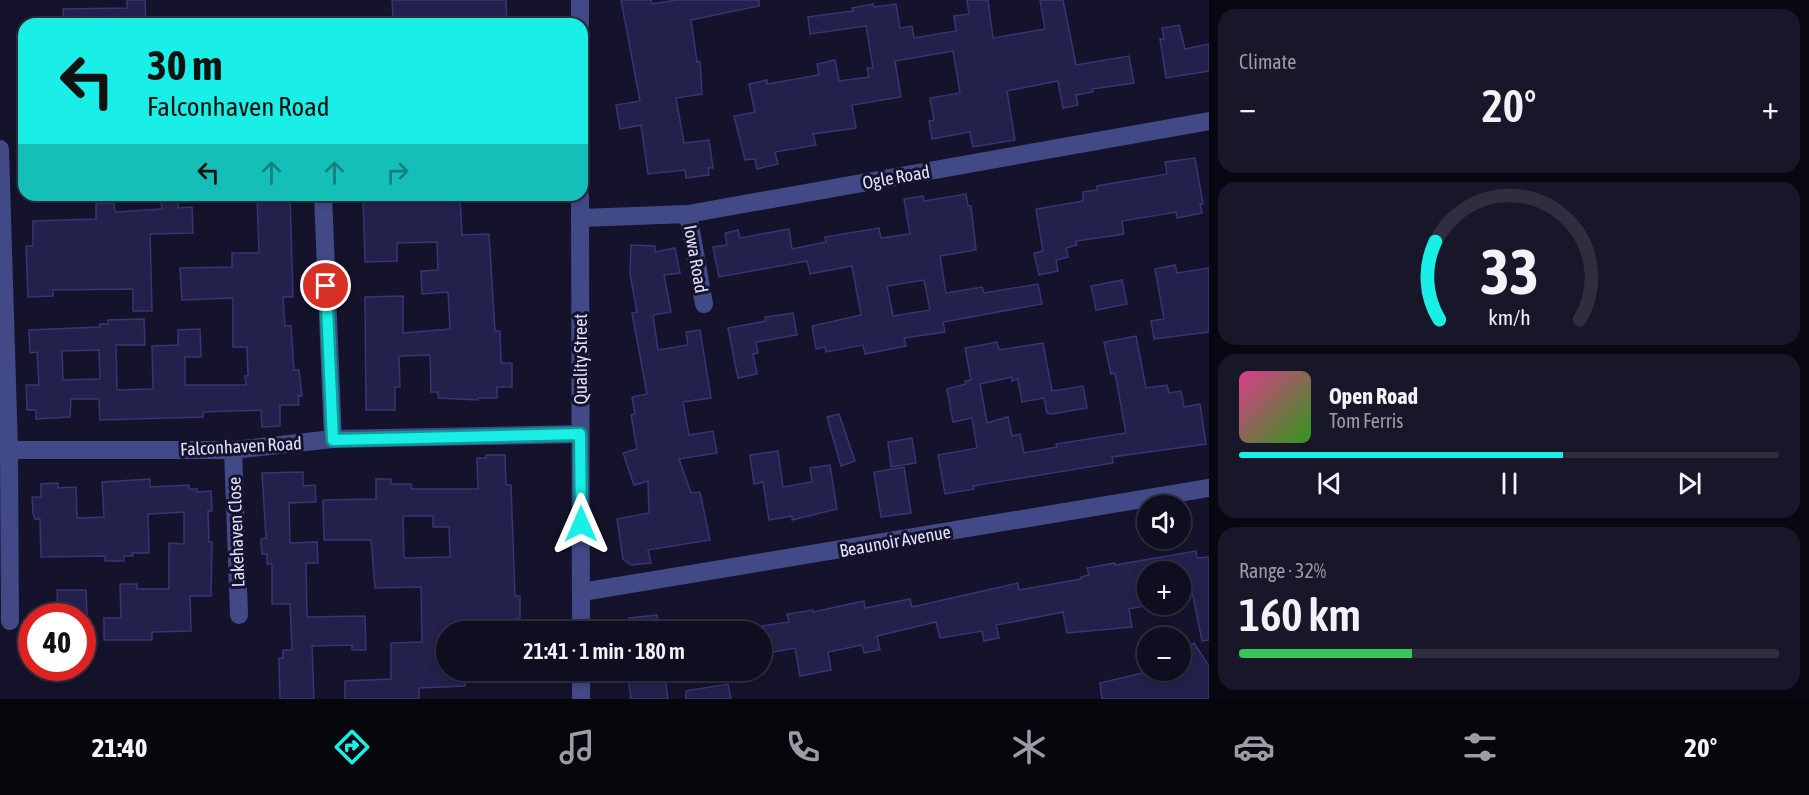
<!DOCTYPE html>
<meta charset="utf-8">
<style>
body{margin:0;font-family:"Asap Condensed",sans-serif;background:#181729;color:#f1f3f6;height:100vh;display:flex;flex-direction:column;font-size:22px;white-space:nowrap}
*{box-sizing:border-box;margin:0}
p{font-size:20px;color:#9b9ca5}
.icon{flex:none;width:33px;height:33px;fill:none;stroke:currentColor;stroke-width:2;stroke-linecap:round;stroke-linejoin:round}
.map{position:relative;flex:1;overflow:hidden}
.sheet{display:flex;flex-direction:column;gap:9px;padding:9px;background:#080812;width:600px}
.sheet>*{flex:none}
.banner{position:absolute;left:18px;top:18px;width:570px;height:183px;border-radius:18px;box-shadow:0 3px 9px #0003,0 0 0 2px #2f2e3e;background:#19efe6;color:#111;overflow:hidden}
.tools{position:absolute;left:1137px;top:495px;display:grid;gap:12px}
.tools a{display:grid;place-items:center;width:54px;height:54px;border-radius:50%;background:#0f0e20;box-shadow:0 3px 9px #0003,0 0 0 2px #2f2e3e;font-size:30px}
.speed{position:absolute;left:18px;top:603px;display:flex;gap:12px;font-size:30px;font-weight:700;text-align:center}
.speed>*{display:grid;place-content:center;width:78px;height:78px;border-radius:50%;background:#0f0e20;box-shadow:0 3px 9px #0003,0 0 0 2px #2f2e3e;line-height:1}
.speed .limit{border:9px solid #d22;background:#fff;color:#111}
.pin{position:absolute;display:grid;place-items:center;width:51px;height:51px;color:#fff;margin:-26px;border:3px solid #fff;border-radius:50%;box-shadow:0 2px 6px #0007}
.me{position:absolute;width:66px;margin:-33px;rotate:0deg;stroke-linejoin:round;filter:drop-shadow(0 0 4px #0008)}
.turn{display:flex;align-items:center;gap:21px;height:126px;padding:0 30px;font-size:27px}
.turn .icon{width:78px;height:78px;stroke-width:2.5}
.turn b{display:block;font-size:42px;line-height:51px}
.lanes{display:flex;align-items:center;height:57px;padding:0 30px;background:#0003;justify-content:center;gap:30px;direction:ltr}
.lanes .off{opacity:.35}
.big{font-size:45px;font-weight:600;line-height:1.1}
.sheet .widget{flex:1;display:flex;flex-direction:column;justify-content:center;gap:9px;min-width:0;padding:0 21px;border-radius:18px;background:#181729}
.sheet .dial{align-items:center;gap:0}
.dial svg{height:156px;overflow:visible;fill:none;stroke:#2f2e3e;stroke-width:7;stroke-linecap:round;text-anchor:middle}
.dial text{fill:#f1f3f6;stroke:none}
.song{display:flex;align-items:center;gap:18px}
.cover{width:72px;height:72px;border-radius:9px;background:linear-gradient(135deg,hsl(330 70% 55%),hsl(110 70% 35%))}
.played{height:6px;border-radius:3px;background:linear-gradient(90deg,#19efe6 60%,#2f2e3e 60%)}
.keys{display:flex;justify-content:space-around;direction:ltr}
.heat{display:flex;justify-content:space-between;align-items:center;font-size:33px;direction:ltr}
.charge{height:9px;border-radius:4px;background:linear-gradient(90deg,#34c759 32%,#2f2e3e 0)}
.trip{position:absolute;left:436px;top:621px;width:336px;height:60px;border-radius:30px;background:#0f0e20;box-shadow:0 3px 9px #0003,0 0 0 2px #2f2e3e;font-weight:600;line-height:60px;text-align:center}
.tabs{display:flex;height:96px;justify-content:space-around;align-items:center;background:#06060d;color:#9b9ca5}
.tabs .icon{width:42px;height:42px}
.tabs .current{color:#19efe6}
.tabs b{font-size:27px;color:#f1f3f6}
main{display:flex;flex:1;min-height:0}
.map>svg:first-child{display:block}
.building{fill:#23214b;stroke:#383475;stroke-width:1.5;fill-rule:evenodd}
.lines{fill:none;stroke-linecap:round;stroke-linejoin:round}
.minor{stroke:#424987;stroke-width:18}
.route-casing{stroke:#109b96;stroke-width:15}
.route{stroke:#19efe6;stroke-width:10}
.labels{text-anchor:middle;dominant-baseline:central;stroke-width:6;stroke-linejoin:round;paint-order:stroke}
.street-label{font-size:18px;fill:#e0e1fd;stroke:#14132b}
</style>
<main>
<div class="map">
<svg width="1209" height="699" viewBox="0 0 1209 699">
<rect width="100%" height="100%" fill="#14132b"/>
<path class="building" d="M127,0H145L146,24H64L63,9L127,8Z
M392,0H506L507,24H455V17L393,18Z
M621,0H651L652,4L677,0H759V6L691,20L697,62H700L702,94L676,98L684,143L709,140L713,168H708L709,175L686,178L685,170L648,174L641,125L620,129L616,105L640,101Z
M967,0H988L993,38L1045,29L1040,0H1063L1076,65L1129,56L1134,83L1092,89L1093,92L1076,95L1078,105L1063,108L1058,81L1007,91L1015,140L973,147L970,132L932,139L929,121L934,120L930,98L960,93L953,51L895,61L901,97L852,105L856,128L813,134L816,145L775,152L778,164L757,169L755,159L745,160L734,116L755,112L749,84L767,80V84L819,75L817,64L835,60L839,81L869,77L867,68H873L866,26L810,34L808,17L853,11L852,8L873,4L874,7L896,4L900,28L912,26L914,38L956,31L954,16L969,14Z
M1179,25L1185,49L1209,44V71L1166,78L1160,39H1164L1162,28Z
M1195,158L1203,204H1200L1202,213L1177,218L1176,212L1122,221L1124,234L1076,241L1077,245L1066,248L1068,257L1056,260L1058,271L1039,275L1034,253L1043,251L1036,209L1083,201V192L1097,190V186L1167,174L1165,162Z
M966,194L968,206H971L976,250L940,256L946,293L982,287L984,293L1038,284L1042,304L943,322L945,332L904,338L906,346L865,354L863,345L826,352L825,347L816,349L812,326L861,315L852,266L810,274L807,261L719,277L713,247L727,245L725,233L738,230L740,238L789,229L792,249L826,242L825,237L879,228L881,238L910,234L904,199L923,196L924,201ZM924,280L930,310L893,316L887,286Z
M257,195H290L293,297H283L285,326H291L294,370H299L302,396L298,395L299,405H280V426L262,427L261,410L203,412V417L100,420L99,399H71L70,417L36,419V410H27L26,385H39L37,352L30,353L29,330L100,327V324H108V320L144,319L145,345H116L117,390L153,389L152,346L178,345V330L200,329L201,357H185V385H246L245,376H248L247,347H233V298L182,300L180,268L232,267V253H259ZM99,350L100,379L63,380L62,351Z
M416,195H460L462,235L489,234L495,331H500L501,363H512V387H497V398H478V400L438,398V392H431L430,355L402,356L399,357L400,387H395V410H366L365,297L403,296V333L450,329L448,292L422,294L421,271L438,270L437,242L397,243V261L365,262L363,197Z
M178,201V208L192,207L193,233L150,234L152,311H133V289L53,290V296L28,297L26,246H33V221L96,219V204L114,203L115,212L162,209L161,202Z
M631,245L655,246V252L675,248L680,273L664,275L671,312L653,315L658,350L688,345L686,332L700,330L711,398L683,402L689,435L713,431L717,453L679,459L691,493L700,492L710,540L648,550L651,563L631,565L623,559L617,519L649,513L648,481L634,485L623,453L637,449L631,415L635,414L632,397L647,394L632,313L637,312L630,274Z
M1175,265L1177,273L1209,268V332L1154,339L1151,321L1164,319L1155,269Z
M1122,280L1127,304L1096,310L1091,286Z
M793,313L797,335L756,342L758,353L753,354L757,374L738,378L728,328L766,321L765,317Z
M1136,336L1146,388L1167,385L1169,393L1181,391L1184,407L1200,404L1206,444L1112,457L1113,463L973,486L974,489L945,494L938,455L977,448L972,418L953,422L947,389L966,384L965,381L971,380L965,348L997,342L999,350L1043,343L1052,391L1083,386L1087,408L1052,414L1047,413L1044,398L1022,402L1018,379L1012,381V377L980,384L987,423L1008,417L1012,436L1020,434L1024,453L1057,447L1056,444L1126,433L1115,373L1111,374L1104,342Z
M839,414L855,461L841,466L827,417Z
M912,438L916,463L891,467L888,442Z
M778,451L783,487L812,482L810,468L830,465L837,509L792,520V516L769,520L763,482L754,484L750,455Z
M486,455H505L506,485H511L515,596H520V619H514V632H486V628L447,629V670H464L465,686L419,688V699H345V681L391,679V643L422,642L421,587L375,588L371,540H324L323,500L376,499V479H391V484H411V489H478L477,458H486ZM403,516H433V527H449L450,557L404,558Z
M904,467L911,513L881,517L874,472Z
M303,472V486L315,485L316,502L289,503L290,543L317,542L318,563H306L307,617L365,616L366,650H352V645L312,646L314,699H280L279,658H283V650H292L290,604H272V564H267V554H262L261,539L266,538L262,473Z
M150,479V487L189,485V489H197V492L211,491L212,511H208L209,542H212L211,596H190L191,631L152,632V640H104V618H121L120,584H137V589H169V543L184,544V512L148,514L149,553H132L133,556H124V561H105V556L41,557L40,519H35L33,513L32,497H41V484L58,483V488L76,487L77,518L104,517L102,482Z
M1196,551L1197,558L1209,557V640L1202,641L1191,586H1187L1186,580L1180,581V572H1148V593L1142,594L1144,606L1129,609L1132,627L1067,633L1063,612L996,625L999,638L984,641L982,631L940,638L936,622L877,636L880,650L864,653L862,645L828,652L831,670L800,676L795,648L762,654V626L789,622L787,614L813,610V612L864,601L865,608L910,599L912,607L1018,583L1019,590L1081,579V577L1089,575L1087,568L1115,563V565Z
M57,590H86L87,616H58Z
M657,615L659,632H630L629,618Z
M1194,643L1209,666V699H1102L1100,683L1155,670H1180V652Z
M627,670H664L668,699H631Z
M728,684L731,699H686V691Z"/>
<g class="lines">
<path class="minor" d="M580,24V0
M0,149L9,450L10,621
M323,195L333,439
M580,195L581,632
M688,214L704,304
M581,218L688,214L1209,121
M9,450H233L333,439L580,434
M233,450L239,615
M582,592L1209,488
M581,699V670"/>
</g>
<g class="lines">
<g class="route-casing">
<path id="route" d="M326,286L333,440L580,434L581,524"/>
</g>
<use href="#route" class="route"/>
</g>
<g class="labels">
<g class="street-label">
<text transform="translate(896 177) rotate(-10)">Ogle Road</text>
<text transform="translate(696 259) rotate(80)">Iowa Road</text>
<text transform="translate(580 359) rotate(-90)">Quality Street</text>
<text transform="translate(241 446) rotate(-3)">Falconhaven Road</text>
<text transform="translate(236 532) rotate(-92)">Lakehaven Close</text>
<text transform="translate(895 541) rotate(-10)">Beaunoir Avenue</text>
</g>
</g>
</svg>
<div class="tools">
<a><svg class="icon" aria-label="sound" viewBox="0 0 24 24"><path d="M4 9h4l5-4v14l-5-4H4zM17 9q2 3 0 6"/></svg></a>
<a>+</a>
<a>−</a>
</div>
<div class="speed"><div class="limit">40</div></div>
<div class="pin" style="left:326px;top:286px;background:#d93025"><svg class="icon" aria-label="arrive" viewBox="0 0 24 24"><path d="M6 21V4h12l-3 4 3 4H6"/></svg></div>
<svg class="me" style="left:581px;top:524px" viewBox="-20 -20 40 40"><path d="M0-17L14 15 0 8-14 15z" fill="#19efe6" stroke="#fff" stroke-width="4"/></svg>
<div class="trip">21:41 · 1 min · 180 m</div>
<div class="banner">
<div class="turn"><svg class="icon" aria-label="left" viewBox="0 0 24 24"><path d="M17 20v-9H6M10 6l-5 5 5 5"/></svg><div><b>30 m</b>Falconhaven Road</div></div>
<div class="lanes"><svg class="icon" aria-label="left" viewBox="0 0 24 24"><path d="M17 20v-9H6M10 6l-5 5 5 5"/></svg><svg class="icon off" aria-label="ahead" viewBox="0 0 24 24"><path d="M12 20V5M6 11l6-6 6 6"/></svg><svg class="icon off" aria-label="ahead" viewBox="0 0 24 24"><path d="M12 20V5M6 11l6-6 6 6"/></svg><svg class="icon off" aria-label="right" viewBox="0 0 24 24"><path d="M7 20v-9h11M14 6l5 5-5 5"/></svg></div>
</div>
</div>
<section class="sheet">
<div class="widget"><p>Climate</p>
<div class="heat"><a>−</a><b class="big">20°</b><a>+</a></div>
</div>
<div class="widget dial"><svg viewBox="0 0 100 80">
<path d="M14 69A42 42 0 1 1 86 69"/>
<path d="M14 69A42 42 0 0 1 12 29" stroke="#19efe6"/>
<text x="50" y="56" font-size="32" font-weight="700">33</text>
<text x="50" y="72" font-size="11">km/h</text>
</svg></div>
<div class="widget">
<div class="song"><i class="cover"></i><div><b>Open Road</b><p>Tom Ferris</p></div></div>
<div class="played"></div>
<div class="keys"><svg class="icon" aria-label="previous" viewBox="0 0 24 24"><path d="M18 5L8 12l10 7zM5 5v14"/></svg><svg class="icon" aria-label="pause" viewBox="0 0 24 24"><path d="M8 5v14M16 5v14"/></svg><svg class="icon" aria-label="next" viewBox="0 0 24 24"><path d="M6 5l10 7-10 7zM19 5v14"/></svg></div>
</div>
<div class="widget"><p>Range · 32%</p><b class="big">160 km</b><div class="charge"></div></div>
</section>
</main>
<nav class="tabs">
<b>21:40</b>
<svg class="icon current" aria-label="directions" viewBox="0 0 24 24"><path d="M12 3l9 9-9 9-9-9zM9 14v-3h6M13 9l2 2-2 2"/></svg>
<svg class="icon" aria-label="music" viewBox="0 0 24 24"><path d="M9 18V5l10-2v13"/><circle cx="6" cy="18" r="3"/><circle cx="16" cy="16" r="3"/></svg>
<svg class="icon" aria-label="phone" viewBox="0 0 24 24"><path d="M5 4h4l2 5-3 2q2 4 5 5l2-3 5 2v4C11 20 4 13 5 4z"/></svg>
<svg class="icon" aria-label="climate" viewBox="0 0 24 24"><path d="M12 3v18M4 7l16 10M4 17L20 7"/></svg>
<svg class="icon" aria-label="car" viewBox="0 0 24 24"><path d="M5 17H2v-5l4-1 3-4h7l3 4 3 1v5h-3M9 17h6M6 11h13"/><circle cx="7" cy="17" r="2"/><circle cx="17" cy="17" r="2"/></svg>
<svg class="icon" aria-label="filters" viewBox="0 0 24 24"><path d="M4 7h16M4 17h16"/><circle cx="9" cy="7" r="2"/><circle cx="15" cy="17" r="2"/></svg>
<b>20°</b>
</nav>
